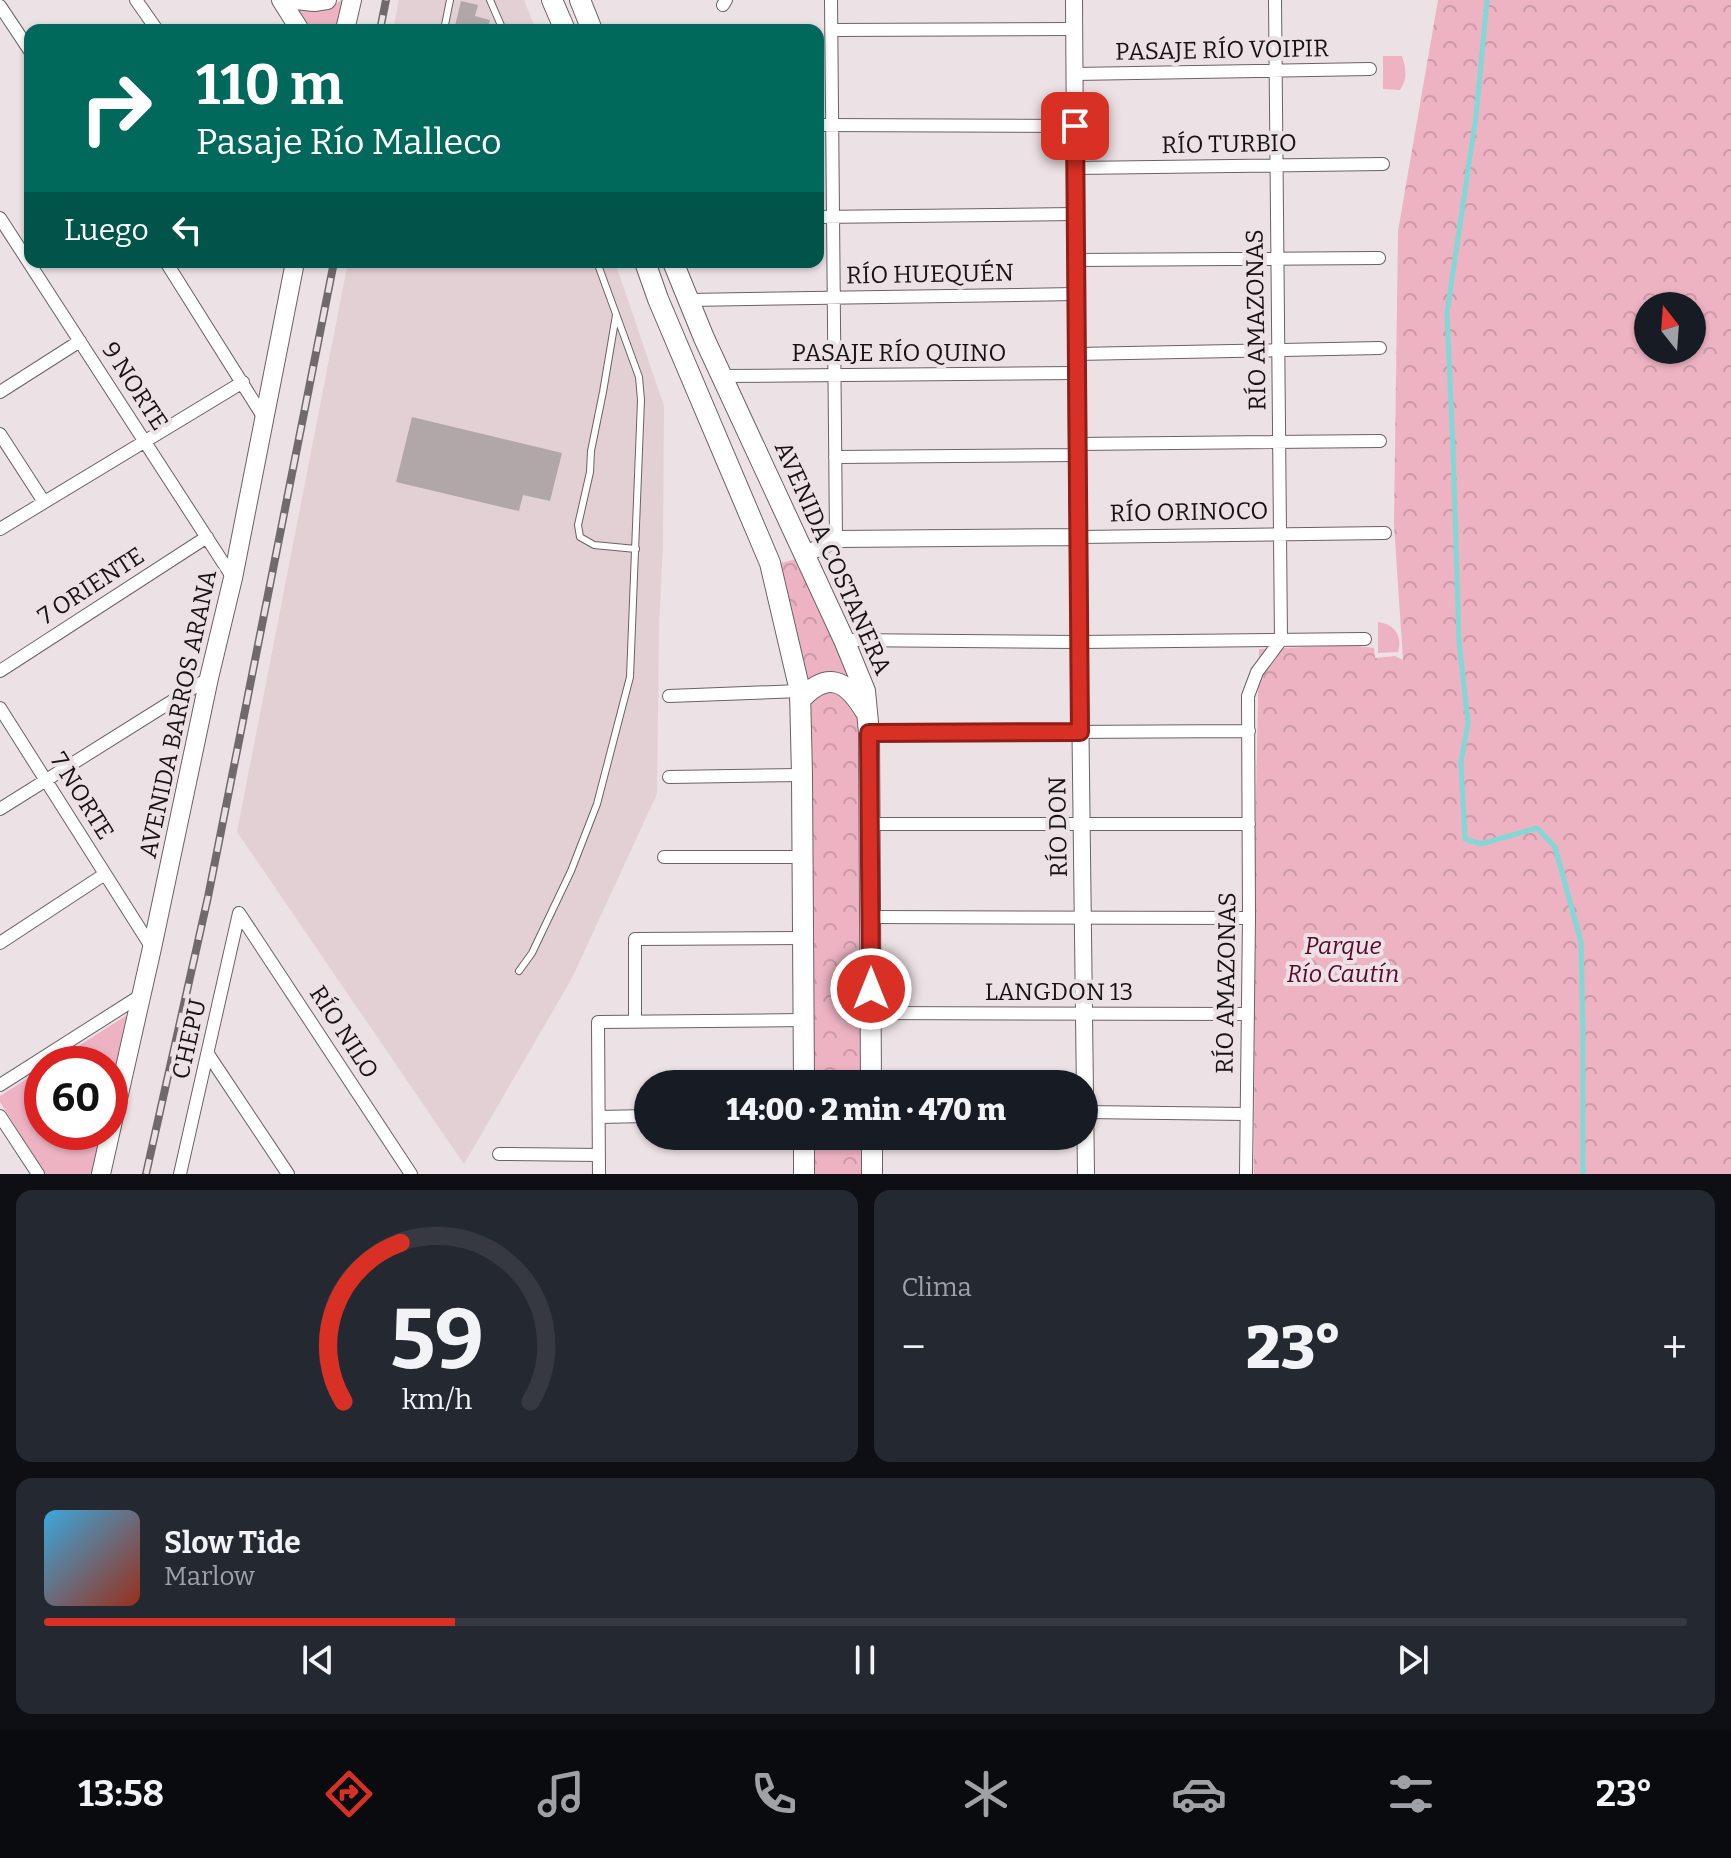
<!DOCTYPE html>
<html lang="es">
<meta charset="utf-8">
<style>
body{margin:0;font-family:Bitter,serif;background:#242831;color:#f1f3f6;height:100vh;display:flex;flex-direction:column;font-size:30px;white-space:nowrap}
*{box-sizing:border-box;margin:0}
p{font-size:26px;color:#9ea1a6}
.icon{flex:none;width:44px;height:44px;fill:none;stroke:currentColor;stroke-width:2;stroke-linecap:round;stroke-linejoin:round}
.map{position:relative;height:1174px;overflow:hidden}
.sheet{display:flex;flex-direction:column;gap:16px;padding:16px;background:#0d0f14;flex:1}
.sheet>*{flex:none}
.top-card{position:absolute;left:24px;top:24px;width:800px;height:244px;border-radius:16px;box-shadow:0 2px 6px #0004;background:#00695c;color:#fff;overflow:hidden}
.needle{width:52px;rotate:343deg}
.buttons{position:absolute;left:1634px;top:292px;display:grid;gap:16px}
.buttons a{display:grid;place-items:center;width:72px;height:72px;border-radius:50%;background:#171b24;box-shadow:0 2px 6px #0004;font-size:40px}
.speed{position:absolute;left:24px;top:1046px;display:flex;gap:16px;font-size:40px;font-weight:700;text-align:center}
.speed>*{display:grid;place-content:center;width:104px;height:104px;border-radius:50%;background:#171b24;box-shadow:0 2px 6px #0004;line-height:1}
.speed .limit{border:12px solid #d22;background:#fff;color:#111}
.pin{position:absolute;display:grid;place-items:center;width:68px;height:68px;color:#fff;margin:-34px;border-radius:16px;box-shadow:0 4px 12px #0006}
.me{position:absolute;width:88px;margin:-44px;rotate:0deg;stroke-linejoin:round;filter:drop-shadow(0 0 6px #0008)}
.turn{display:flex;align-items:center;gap:28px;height:168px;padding:0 40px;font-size:36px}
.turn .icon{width:104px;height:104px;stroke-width:2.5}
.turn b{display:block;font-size:56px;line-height:68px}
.then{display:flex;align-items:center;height:76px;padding:0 40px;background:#0003;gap:16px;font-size:30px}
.big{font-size:60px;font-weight:800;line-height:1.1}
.sheet .widget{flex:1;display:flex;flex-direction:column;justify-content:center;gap:12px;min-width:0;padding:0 28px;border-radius:16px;background:#242831}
.sheet .dial{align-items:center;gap:0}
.dial svg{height:208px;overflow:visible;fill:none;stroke:#363941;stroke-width:7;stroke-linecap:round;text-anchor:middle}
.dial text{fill:#f1f3f6;stroke:none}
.song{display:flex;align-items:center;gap:24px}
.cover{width:96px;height:96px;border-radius:12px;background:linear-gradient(135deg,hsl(200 70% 55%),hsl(10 70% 35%))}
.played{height:8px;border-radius:4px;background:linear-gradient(90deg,#d93025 25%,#363941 25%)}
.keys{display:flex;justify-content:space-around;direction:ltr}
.heat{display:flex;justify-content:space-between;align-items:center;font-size:44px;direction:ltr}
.sheet .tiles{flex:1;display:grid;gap:16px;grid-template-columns:1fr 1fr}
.widget:last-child{grid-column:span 2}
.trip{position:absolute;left:634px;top:1070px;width:464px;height:80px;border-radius:40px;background:#171b24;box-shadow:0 2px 6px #0004;font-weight:800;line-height:80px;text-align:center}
.dock{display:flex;height:128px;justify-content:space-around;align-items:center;background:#090b0e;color:#9ea1a6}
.dock .icon{width:56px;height:56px}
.dock .selected{color:#d93025}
.dock b{font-size:36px;color:#f1f3f6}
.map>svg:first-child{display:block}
.built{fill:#e3d0d4}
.green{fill:#eeb3c3}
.park{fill:url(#park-crowns);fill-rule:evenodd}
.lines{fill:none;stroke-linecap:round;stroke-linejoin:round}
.stream{stroke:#81d8d4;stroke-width:5}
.building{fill:#b1a7a9}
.service-casing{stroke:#6b6265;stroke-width:8}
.minor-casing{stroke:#6b6265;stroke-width:14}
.tertiary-casing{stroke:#6b6265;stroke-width:18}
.secondary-casing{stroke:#6b6265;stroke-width:20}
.primary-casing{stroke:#6b6265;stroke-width:22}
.service{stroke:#fff;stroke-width:6}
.minor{stroke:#fff;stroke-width:12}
.tertiary{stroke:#fff;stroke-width:16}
.secondary{stroke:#fff;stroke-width:18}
.primary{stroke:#fff;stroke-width:20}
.rail-casing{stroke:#716a6c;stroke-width:8}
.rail{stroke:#ece1e4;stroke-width:5;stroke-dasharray:15;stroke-linecap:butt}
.route-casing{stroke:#8d1f18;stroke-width:20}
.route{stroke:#d93025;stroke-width:14}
.labels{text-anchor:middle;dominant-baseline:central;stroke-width:8;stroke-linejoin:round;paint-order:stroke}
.street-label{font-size:24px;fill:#171314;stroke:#ece1e4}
.park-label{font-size:24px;font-style:italic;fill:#59072c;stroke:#ece1e4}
</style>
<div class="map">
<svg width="1731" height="1174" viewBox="0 0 1731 1174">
<defs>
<pattern id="park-crowns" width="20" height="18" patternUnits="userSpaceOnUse" patternTransform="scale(2)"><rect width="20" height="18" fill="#eeb3c3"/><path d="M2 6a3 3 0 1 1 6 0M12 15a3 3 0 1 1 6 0" fill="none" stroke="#cb99a7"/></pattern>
</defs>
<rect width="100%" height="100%" fill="#ece1e4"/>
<path class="built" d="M399,0H524L536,30H393Z
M348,262H615L664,406L663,543L659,627L657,794L572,978L464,1164L237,832Z"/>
<path class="green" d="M342,0H344L338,30H310L297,11L332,6Z
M1383,56H1402C1406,69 1408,78 1400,90L1383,89Z
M1378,622C1394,624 1403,635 1398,652L1378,653Z
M127,1015L110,1091V1064H50Z
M42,1069V1132H101L92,1174H45L0,1102V1096Z"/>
<path class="park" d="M1438,0H1731V1174H1254L1255,844L1259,649L1349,645L1374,648L1375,658L1395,656L1403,660L1394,524L1398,231ZM1648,306H1692V350H1648Z
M803,557L861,692L868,1084H807L803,691L774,565Z
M808,1136H868L869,1174H808Z"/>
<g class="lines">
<path class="stream" d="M1487,0L1476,116L1447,313L1453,449L1459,641L1468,723L1461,762L1465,839L1481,844L1537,828L1555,847L1581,942L1583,1028V1174"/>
</g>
<path class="building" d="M461,1L478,5L475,16L490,20L487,30H454Z
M412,417L562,453L550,501L523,495L519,511L396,482Z"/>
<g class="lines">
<g class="service-casing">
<path id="service" d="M490,0L503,30
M444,30L450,0
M616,315L603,392L591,451L590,472L578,525L580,537L594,545L636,549
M519,971L532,953L571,871L597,804L630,677L641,400L639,377L597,262"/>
</g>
<g class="minor-casing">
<path id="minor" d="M136,0L157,30
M831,0L836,539
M723,5L726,0
M0,6L30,51
M832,30L1074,29
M1074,74L1370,69
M818,125L1075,126
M1075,168L1383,164
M818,217L1075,214
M0,218L233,578
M1076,260L1379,258
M166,262L264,418
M688,300L1076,294
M1076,354L1380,348
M722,376L1076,373
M0,392L80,341
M0,434L44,502
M1077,444L1380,441
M835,457L1077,455
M0,529L243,382
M1079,537L1385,533
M844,640L1080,642L1365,639
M0,671L207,537
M669,696L800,691
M0,708L152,948
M869,733L1249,731
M669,777L802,775
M0,809L209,678
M870,824H1249
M664,857H802
M239,913L411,1174
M870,917L1249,918
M0,943L105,874
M871,1013L1247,1014
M635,1022V939L803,938
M208,1054L288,1174
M0,1085L140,996
M1085,1112L1246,1114
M0,1116L38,1174
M599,1117L648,1116
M499,1154L599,1155
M180,1174L239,913
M599,1174L598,1022L804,1020
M1246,1174L1249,918L1248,696L1257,672L1281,640L1275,0"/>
</g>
<g class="tertiary-casing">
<path id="tertiary" d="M1074,0L1077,455L1086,1174
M805,553L817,549L836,539L1079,537"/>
</g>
<g class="secondary-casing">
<path id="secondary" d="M281,0L300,30
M296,0L314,2L327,0
M345,30L352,0
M101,1174L152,948L209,678L233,578L295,262"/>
</g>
<g class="primary-casing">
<path id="primary" d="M552,0L565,30
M580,0L592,30
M645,262L658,299L770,563L800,691L802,775L804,1084
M673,262L704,338L844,640L865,691L869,733L871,1084
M800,700C827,671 846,679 865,711
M804,1136V1174
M872,1136V1174"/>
</g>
<use href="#service" class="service"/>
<use href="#minor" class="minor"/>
<use href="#tertiary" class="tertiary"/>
<use href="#secondary" class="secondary"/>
<use href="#primary" class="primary"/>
<g class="rail-casing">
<path id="rail" d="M380,30L386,0
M146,1174L208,897L334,262"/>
</g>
<use href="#rail" class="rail"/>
</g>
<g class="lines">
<g class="route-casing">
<path id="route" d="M871,989L869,733L1080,732L1075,126"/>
</g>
<use href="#route" class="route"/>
</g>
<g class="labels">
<g class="street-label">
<text transform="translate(1222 50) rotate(-1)">PASAJE RÍO VOIPIR</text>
<text transform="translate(1229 144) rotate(-1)">RÍO TURBIO</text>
<text transform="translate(930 274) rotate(-1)">RÍO HUEQUÉN</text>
<text transform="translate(1256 320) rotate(-91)">RÍO AMAZONAS</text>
<text x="899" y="353">PASAJE RÍO QUINO</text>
<text transform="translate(135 386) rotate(57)">9 NORTE</text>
<text transform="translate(1189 512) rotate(-1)">RÍO ORINOCO</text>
<text transform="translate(833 558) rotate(66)">AVENIDA COSTANERA</text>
<text transform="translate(91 586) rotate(-33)">7 ORIENTE</text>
<text transform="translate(178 714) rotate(-78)">AVENIDA BARROS ARANA</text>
<text transform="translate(82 796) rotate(58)">7 NORTE</text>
<text transform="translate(1058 827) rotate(-91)">RÍO DON</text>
<text transform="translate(1226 983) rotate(-89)">RÍO AMAZONAS</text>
<text x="1059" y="992">LANGDON 13</text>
<text transform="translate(344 1032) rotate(57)">RÍO NILO</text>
<text transform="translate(189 1039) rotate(-77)">CHEPU</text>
</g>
<g class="park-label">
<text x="1343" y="946">Parque<tspan x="1343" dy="28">Río Cautín</tspan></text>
</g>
</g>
</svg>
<div class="buttons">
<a><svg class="needle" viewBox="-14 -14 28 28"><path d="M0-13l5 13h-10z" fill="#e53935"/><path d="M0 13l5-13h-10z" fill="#9ea1a6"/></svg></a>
</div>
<div class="speed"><div class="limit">60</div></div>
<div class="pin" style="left:1075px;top:126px;background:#d93025"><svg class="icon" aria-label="arrive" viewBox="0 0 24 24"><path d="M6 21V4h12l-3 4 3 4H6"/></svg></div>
<svg class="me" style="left:871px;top:989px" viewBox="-20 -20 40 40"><circle r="17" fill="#d93025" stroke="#fff" stroke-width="3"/><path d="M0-11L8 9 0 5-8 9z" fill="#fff"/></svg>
<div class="trip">14:00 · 2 min · 470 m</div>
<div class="top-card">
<div class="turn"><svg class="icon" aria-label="right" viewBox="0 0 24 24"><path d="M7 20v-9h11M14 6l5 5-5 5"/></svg><div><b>110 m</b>Pasaje Río Malleco</div></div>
<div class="then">Luego<svg class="icon" aria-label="left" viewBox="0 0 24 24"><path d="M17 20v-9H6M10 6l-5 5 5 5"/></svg></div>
</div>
</div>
<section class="sheet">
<div class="tiles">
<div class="widget dial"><svg viewBox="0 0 100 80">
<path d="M14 69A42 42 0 1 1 86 69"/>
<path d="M14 69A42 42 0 0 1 36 8" stroke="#d93025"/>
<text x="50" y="56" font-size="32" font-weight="700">59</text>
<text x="50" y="72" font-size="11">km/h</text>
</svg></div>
<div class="widget"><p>Clima</p>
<div class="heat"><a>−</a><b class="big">23°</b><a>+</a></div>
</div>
<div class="widget">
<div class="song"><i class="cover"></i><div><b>Slow Tide</b><p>Marlow</p></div></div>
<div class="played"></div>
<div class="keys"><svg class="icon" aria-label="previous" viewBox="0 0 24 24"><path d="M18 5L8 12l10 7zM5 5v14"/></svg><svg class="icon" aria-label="pause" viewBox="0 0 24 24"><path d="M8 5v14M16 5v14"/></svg><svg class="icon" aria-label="next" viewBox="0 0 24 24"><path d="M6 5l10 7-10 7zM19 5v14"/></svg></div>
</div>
</div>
</section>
<nav class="dock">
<b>13:58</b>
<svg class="icon selected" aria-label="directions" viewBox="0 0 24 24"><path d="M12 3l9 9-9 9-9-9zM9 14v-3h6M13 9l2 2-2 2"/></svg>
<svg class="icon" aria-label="music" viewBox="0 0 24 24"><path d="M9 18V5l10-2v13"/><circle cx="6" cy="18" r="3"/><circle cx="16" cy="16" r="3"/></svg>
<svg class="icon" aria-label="phone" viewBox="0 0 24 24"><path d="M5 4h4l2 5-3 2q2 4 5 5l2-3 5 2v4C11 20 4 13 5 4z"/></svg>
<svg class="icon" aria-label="climate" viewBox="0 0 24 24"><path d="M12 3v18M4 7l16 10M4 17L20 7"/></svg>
<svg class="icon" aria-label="car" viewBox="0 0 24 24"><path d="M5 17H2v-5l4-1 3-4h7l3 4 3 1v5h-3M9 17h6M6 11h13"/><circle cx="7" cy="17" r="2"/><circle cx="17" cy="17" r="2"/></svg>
<svg class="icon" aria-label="filters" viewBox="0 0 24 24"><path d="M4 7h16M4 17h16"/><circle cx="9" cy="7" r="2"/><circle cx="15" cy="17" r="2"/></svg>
<b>23°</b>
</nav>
